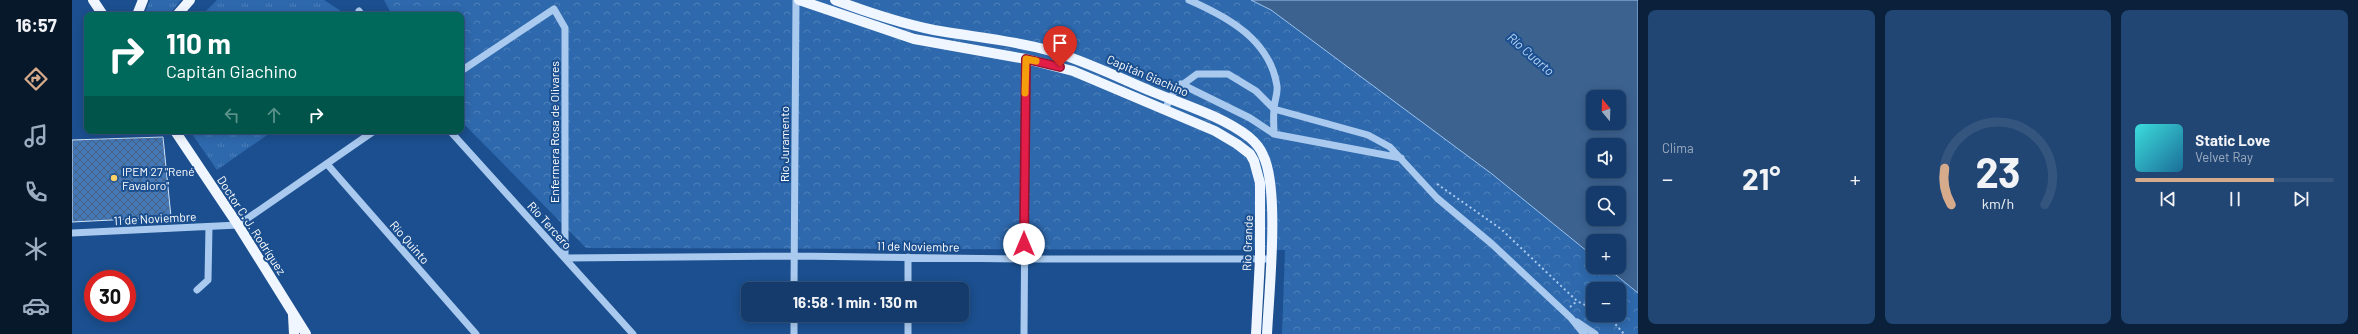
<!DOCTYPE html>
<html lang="es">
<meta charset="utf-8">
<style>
body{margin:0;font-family:Barlow,sans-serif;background:#214673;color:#f1f3f6;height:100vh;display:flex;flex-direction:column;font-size:15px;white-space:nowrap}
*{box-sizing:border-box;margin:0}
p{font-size:13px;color:#9dadc1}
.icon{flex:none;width:22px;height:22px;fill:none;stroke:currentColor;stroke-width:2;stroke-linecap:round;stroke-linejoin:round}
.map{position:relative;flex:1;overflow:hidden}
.details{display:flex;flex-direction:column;gap:10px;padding:10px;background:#0b203b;width:720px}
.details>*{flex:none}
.top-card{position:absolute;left:12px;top:12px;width:380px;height:122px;border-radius:8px;box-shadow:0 2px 10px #0003,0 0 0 1px #33557e;background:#00695c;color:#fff;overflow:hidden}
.needle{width:26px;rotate:341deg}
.fabs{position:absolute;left:1514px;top:90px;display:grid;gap:8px}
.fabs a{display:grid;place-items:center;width:40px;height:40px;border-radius:8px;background:#143b6b;box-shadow:0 2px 10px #0003,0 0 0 1px #33557e;font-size:20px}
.speed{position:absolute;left:12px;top:270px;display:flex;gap:8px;font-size:20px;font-weight:700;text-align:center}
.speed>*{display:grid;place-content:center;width:52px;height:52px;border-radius:50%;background:#143b6b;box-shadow:0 2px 10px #0003,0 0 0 1px #33557e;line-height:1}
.speed .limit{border:6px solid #d22;background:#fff;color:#111}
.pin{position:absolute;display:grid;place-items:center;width:34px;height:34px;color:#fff;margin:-41px -17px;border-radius:50% 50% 50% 0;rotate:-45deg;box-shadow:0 0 4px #0007}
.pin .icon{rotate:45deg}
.me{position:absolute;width:44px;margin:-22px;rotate:0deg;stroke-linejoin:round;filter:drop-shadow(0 0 3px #0008)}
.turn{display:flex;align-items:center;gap:14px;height:84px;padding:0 16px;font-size:18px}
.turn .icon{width:52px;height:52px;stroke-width:2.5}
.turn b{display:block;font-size:28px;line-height:34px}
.lanes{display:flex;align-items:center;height:38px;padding:0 16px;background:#0003;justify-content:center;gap:20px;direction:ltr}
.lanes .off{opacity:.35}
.big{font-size:30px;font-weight:700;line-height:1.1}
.details .card{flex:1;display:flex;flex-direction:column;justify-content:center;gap:6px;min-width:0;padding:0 14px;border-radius:8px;background:#214673}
.details .dial{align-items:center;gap:0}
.dial svg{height:104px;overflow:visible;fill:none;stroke:#33557e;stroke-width:7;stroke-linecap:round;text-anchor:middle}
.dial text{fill:#f1f3f6;stroke:none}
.song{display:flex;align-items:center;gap:12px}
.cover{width:48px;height:48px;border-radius:6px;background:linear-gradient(135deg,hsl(180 70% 55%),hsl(200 70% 35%))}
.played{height:4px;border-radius:2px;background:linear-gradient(90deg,#d6ab8b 70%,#33557e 70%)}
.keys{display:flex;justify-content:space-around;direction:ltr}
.heat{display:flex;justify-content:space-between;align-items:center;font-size:22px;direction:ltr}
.details .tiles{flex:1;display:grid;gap:10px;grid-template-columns:repeat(3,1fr)}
.trip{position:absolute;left:669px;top:282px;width:228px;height:40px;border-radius:8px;background:#143b6b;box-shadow:0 2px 10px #0003,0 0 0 1px #33557e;font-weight:700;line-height:40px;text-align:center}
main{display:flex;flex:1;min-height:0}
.tab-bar{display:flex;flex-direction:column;width:72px;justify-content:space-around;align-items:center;background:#08182b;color:#9dadc1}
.tab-bar .icon{width:28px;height:28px}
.tab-bar .selected{color:#d6ab8b}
.tab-bar b{font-size:18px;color:#f1f3f6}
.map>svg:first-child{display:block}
.grass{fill:url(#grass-tufts)}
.forest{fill:url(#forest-crowns);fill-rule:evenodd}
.water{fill:#3c6290;stroke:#9cc4f0;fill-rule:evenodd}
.building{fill:url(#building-cross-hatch);stroke:#cfe3fa}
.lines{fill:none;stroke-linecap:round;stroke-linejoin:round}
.path{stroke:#a9c9ee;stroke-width:2;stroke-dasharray:2 3;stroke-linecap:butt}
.minor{stroke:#a9c9ee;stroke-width:7}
.major{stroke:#f0f6ff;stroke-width:10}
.route-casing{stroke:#92132f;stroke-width:10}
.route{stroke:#e11d48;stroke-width:7}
.slow{stroke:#f59e0b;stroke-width:7}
.poi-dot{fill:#ffd166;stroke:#1b4f8f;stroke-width:1.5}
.labels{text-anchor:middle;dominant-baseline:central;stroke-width:4;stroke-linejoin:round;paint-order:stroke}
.street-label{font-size:12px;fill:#fff;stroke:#1b4f8f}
.poi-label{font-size:12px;fill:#fff;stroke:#1b4f8f;text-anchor:start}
.water-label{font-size:13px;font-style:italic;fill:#b5d3f5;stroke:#1b4f8f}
</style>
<main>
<nav class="tab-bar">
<b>16:57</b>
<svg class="icon selected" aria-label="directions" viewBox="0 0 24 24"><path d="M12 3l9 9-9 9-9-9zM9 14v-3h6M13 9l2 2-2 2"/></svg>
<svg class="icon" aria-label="music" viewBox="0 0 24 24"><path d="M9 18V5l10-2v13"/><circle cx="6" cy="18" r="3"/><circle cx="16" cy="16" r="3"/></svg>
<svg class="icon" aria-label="phone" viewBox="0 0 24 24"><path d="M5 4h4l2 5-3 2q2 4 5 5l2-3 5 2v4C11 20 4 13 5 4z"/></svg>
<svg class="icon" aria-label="climate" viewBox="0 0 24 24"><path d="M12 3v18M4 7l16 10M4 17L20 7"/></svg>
<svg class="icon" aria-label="car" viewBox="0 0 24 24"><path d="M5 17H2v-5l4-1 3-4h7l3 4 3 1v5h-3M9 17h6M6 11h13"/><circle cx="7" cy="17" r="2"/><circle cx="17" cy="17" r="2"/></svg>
</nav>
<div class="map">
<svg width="1566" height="334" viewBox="0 0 1566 334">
<defs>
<pattern id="grass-tufts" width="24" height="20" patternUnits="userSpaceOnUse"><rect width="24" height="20" fill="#2e69ad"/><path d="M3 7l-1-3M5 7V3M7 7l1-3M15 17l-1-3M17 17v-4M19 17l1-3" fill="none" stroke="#4d80b9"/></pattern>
<pattern id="forest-crowns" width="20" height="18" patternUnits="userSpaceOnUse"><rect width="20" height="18" fill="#2e69ad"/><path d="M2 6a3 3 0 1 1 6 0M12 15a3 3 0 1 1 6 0" fill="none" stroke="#4d80b9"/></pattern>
<pattern id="building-cross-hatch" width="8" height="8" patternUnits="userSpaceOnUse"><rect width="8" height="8" fill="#4478b7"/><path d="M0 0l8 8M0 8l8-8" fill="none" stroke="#486282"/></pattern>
</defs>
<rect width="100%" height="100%" fill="#1b4f8f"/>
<path class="grass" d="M78,0H109L97,15H72Z
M145,0H252L275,15H130Z
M118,131H201L145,170Z"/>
<path class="forest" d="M312,0H1179L1199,10L1420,174L1521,256V267H1534L1566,293V334H1210L1213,250L514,248L389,121V15H320ZM1521,289H1547V315H1521Z"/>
<path class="water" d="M1179,0H1566V293L1534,267H1547V241H1521V256L1420,174L1199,10ZM1521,97H1547V123H1521ZM1521,145H1547V171H1521ZM1521,193H1547V219H1521Z"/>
<path class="building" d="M91,137L99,217L0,222V140Z"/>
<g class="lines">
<path class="path" d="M1365,184L1429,229L1505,301L1521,309
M1498,307L1505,301
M1532,315L1538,318L1552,334"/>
<path class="minor" d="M1117,0C1156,17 1198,40 1205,86C1206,93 1202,102 1202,110C1201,118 1202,126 1202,134
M287,11L290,15
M389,71L482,9L493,28V258
M1109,84L1178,118L1202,134L1329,158
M1093,109L1103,90L1125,74H1156L1184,91L1202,109L1296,135L1318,147L1365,198L1420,244L1499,318L1512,334
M378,131L561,334
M255,164L404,334
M0,233L166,225L302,131
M493,258L722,256L952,259H1198
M722,289L724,0
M836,289V257
M125,290L136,280L137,227
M722,315V334
M1505,322L1523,334
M836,334V315
M952,334L954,59"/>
<path class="major" d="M21,0L31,15
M727,0L842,39L954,59L1001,71L1143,131L1165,144L1178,154L1182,161L1188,183V259L1184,334
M763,0C795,12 828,23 862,30C901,37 941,40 979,51C1014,61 1047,78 1081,92C1112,105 1150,116 1177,137C1183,142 1188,147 1191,155C1208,189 1197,292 1195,334
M65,15L71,0
M105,15L118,0
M103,131L166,225L234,334
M221,315L222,334"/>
</g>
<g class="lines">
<g class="route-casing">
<path id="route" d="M952,244L954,59L988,67"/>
</g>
<use href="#route" class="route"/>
<path class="slow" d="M953,93L954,59L964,61"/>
</g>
<circle class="poi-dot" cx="42" cy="178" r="4"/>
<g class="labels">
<g class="street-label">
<text transform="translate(1076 75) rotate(23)">Capitán Giachino</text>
<text transform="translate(482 132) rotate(-90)">Enfermera Rosa de Olivares</text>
<text transform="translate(712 144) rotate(-90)">Río Juramento</text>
<text transform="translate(83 218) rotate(-3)">11 de Noviembre</text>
<text transform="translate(180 225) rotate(57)">Doctor C. J. Rodríguez</text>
<text transform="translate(478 225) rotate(48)">Río Tercero</text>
<text transform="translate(338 242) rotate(49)">Río Quinto</text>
<text transform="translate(1175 243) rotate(-88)">Río Grande</text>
<text transform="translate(846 246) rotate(1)">11 de Noviembre</text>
</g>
<g class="poi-label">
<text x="50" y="171">IPEM 27 "René<tspan x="50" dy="14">Favaloro"</tspan></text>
</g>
<g class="water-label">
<text transform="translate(1459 54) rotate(41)">Río Cuarto</text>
</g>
</g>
</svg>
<div class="fabs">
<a><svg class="needle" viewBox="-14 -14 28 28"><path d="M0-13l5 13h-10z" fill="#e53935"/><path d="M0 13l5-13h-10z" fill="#9dadc1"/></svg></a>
<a><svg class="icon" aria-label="sound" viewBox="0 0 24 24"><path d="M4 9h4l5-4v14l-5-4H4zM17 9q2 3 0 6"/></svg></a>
<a><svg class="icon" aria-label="search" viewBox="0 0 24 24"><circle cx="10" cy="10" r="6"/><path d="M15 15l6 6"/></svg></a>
<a>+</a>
<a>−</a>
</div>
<div class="speed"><div class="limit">30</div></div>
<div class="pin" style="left:988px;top:67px;background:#d93025"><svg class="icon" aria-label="arrive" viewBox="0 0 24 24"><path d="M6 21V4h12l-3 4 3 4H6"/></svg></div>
<svg class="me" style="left:952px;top:244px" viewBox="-20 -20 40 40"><circle r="19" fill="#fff"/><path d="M0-13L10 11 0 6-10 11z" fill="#e11d48"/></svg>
<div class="trip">16:58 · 1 min · 130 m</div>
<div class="top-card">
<div class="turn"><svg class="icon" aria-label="right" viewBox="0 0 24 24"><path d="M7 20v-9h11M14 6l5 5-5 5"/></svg><div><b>110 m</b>Capitán Giachino</div></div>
<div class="lanes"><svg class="icon off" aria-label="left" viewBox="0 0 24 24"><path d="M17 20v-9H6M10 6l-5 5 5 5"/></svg><svg class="icon off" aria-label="ahead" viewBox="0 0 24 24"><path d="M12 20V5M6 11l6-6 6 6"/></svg><svg class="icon" aria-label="right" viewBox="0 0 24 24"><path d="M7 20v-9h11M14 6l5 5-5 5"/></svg></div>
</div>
</div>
<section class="details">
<div class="tiles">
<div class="card"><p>Clima</p>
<div class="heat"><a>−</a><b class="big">21°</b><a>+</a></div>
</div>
<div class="card dial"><svg viewBox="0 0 100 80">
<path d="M14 69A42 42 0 1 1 86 69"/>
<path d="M14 69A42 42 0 0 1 9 41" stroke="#d6ab8b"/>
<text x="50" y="56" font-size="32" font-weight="700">23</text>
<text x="50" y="72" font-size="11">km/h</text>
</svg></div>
<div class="card">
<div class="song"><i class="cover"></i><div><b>Static Love</b><p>Velvet Ray</p></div></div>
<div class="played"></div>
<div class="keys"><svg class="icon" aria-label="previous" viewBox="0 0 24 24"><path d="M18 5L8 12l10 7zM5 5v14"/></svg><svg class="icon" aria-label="pause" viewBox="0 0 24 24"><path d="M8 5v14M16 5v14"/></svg><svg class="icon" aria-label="next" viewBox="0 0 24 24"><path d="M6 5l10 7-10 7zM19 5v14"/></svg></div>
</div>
</div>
</section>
</main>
